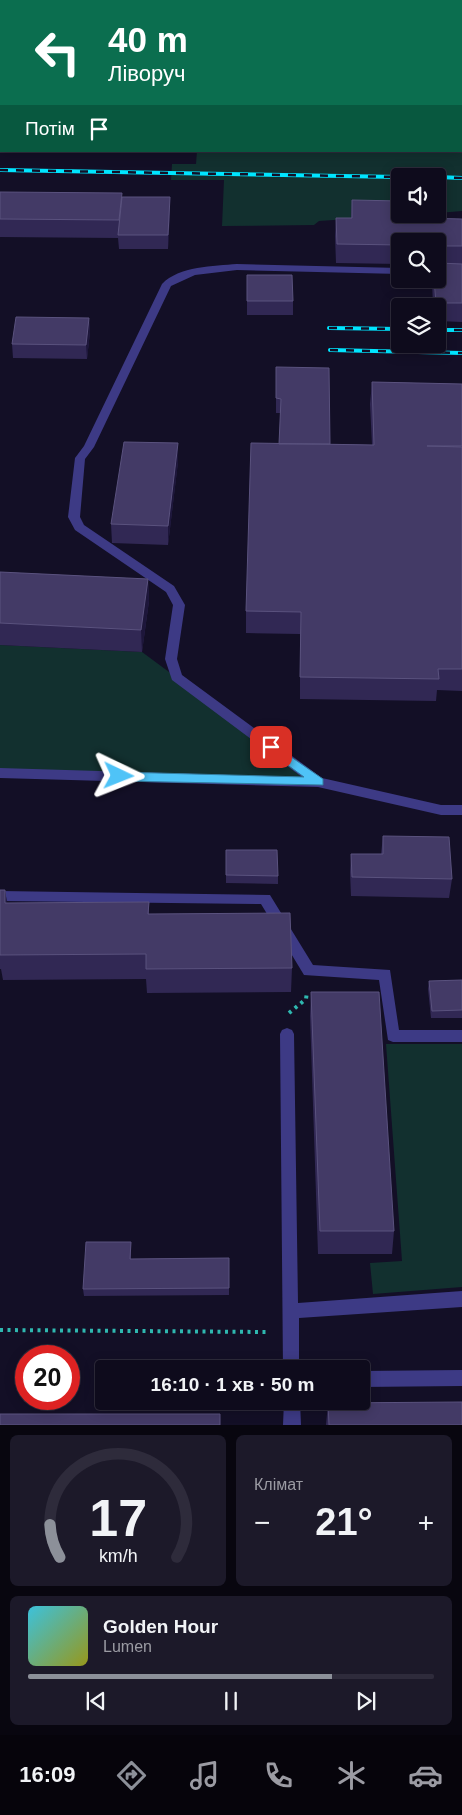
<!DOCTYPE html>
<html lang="uk">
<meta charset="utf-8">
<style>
body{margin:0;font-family:Arial,sans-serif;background:#1c1929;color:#f1f3f6;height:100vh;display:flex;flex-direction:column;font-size:19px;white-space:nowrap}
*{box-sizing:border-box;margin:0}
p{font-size:16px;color:#9b9ba3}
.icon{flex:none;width:28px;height:28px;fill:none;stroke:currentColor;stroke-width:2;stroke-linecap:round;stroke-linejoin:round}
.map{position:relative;height:1425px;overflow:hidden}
.side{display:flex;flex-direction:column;gap:10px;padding:10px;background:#08060f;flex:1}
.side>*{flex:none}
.hud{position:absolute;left:0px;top:0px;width:462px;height:152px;box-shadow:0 2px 12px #0003,0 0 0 1px #2e2b3b;background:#0b6e4f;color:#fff;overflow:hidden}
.buttons{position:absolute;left:391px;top:168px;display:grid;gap:10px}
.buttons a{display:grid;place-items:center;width:55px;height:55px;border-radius:5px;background:#0e0b1c;box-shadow:0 2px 12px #0003,0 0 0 1px #2e2b3b;font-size:25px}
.speed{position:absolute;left:15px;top:1345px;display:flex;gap:10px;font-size:25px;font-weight:700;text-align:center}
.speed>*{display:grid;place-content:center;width:65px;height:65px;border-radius:50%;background:#0e0b1c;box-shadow:0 2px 12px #0003,0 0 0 1px #2e2b3b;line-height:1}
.speed .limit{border:8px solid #d22;background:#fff;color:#111}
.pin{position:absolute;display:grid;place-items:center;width:42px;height:42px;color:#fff;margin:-21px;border-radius:10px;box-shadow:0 2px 8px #0006}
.me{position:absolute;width:55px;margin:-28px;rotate:92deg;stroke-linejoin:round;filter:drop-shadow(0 0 4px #0008)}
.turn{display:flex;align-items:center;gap:18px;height:105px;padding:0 25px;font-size:22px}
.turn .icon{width:65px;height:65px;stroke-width:2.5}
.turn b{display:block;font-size:35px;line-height:42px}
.then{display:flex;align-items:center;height:48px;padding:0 25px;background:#0003;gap:10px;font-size:19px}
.big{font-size:38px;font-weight:700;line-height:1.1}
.side .tile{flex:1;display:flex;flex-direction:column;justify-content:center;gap:8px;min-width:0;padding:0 18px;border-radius:8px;background:#1c1929}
.side .dial{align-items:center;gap:0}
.dial svg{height:130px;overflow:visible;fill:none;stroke:#2e2b3b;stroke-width:7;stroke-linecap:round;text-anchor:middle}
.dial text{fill:#f1f3f6;stroke:none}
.song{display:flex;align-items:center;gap:15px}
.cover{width:60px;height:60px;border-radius:8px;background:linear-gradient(135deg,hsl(190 70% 55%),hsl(60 70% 35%))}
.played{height:5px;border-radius:2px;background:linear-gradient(90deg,#8c9099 75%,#2e2b3b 75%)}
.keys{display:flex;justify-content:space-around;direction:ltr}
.heat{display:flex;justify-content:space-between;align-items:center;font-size:28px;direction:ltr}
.side .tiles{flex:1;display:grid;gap:10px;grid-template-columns:1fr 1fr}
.tile:last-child{grid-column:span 2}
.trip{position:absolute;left:95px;top:1360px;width:275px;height:50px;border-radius:5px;background:#0e0b1c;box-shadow:0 2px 12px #0003,0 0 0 1px #2e2b3b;font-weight:700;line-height:50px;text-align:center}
.menu{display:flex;height:80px;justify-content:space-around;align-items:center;background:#06040b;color:#9b9ba3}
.menu .icon{width:35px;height:35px}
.menu .active{color:#8c9099}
.menu b{font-size:22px;color:#f1f3f6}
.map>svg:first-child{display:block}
.green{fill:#12302f}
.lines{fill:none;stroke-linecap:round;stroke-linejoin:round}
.path{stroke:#2fb8b0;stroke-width:4;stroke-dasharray:3 4.5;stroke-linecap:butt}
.lane{fill:#3d3a85;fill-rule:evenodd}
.rail-casing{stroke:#00e5ff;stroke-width:4}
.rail{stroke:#130f26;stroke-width:2.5;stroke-dasharray:8;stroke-linecap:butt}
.wall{fill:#312854}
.shaded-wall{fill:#1d163a}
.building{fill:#433a66;stroke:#5a527e}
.route{fill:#4fc3f7;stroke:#337fa1}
</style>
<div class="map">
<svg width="462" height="1425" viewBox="0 0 462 1425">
<rect width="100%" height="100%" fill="#130f26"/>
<path class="green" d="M0,0H184L1,1V83Z
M242,0H445L448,1H242Z
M462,9V211L438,213V176H400V214H423L319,221L314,225L222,226L224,180H171L172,164H196L197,151H461Z
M0,645L142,652L318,782L0,773Z
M386,1044H462V1287L373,1294L370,1263L402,1261Z"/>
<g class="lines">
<path class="path" d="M289,1013L306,999L307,992
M0,1330L267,1332"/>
<path class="lane" d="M0,28H1V32H0Z
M237,264L400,268V274L237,270L195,275L171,286L94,447L85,459L80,517L84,525L174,586L185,605L177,659L182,675L322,778L441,805H462V815H441L318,787L0,778V768L302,777L172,680L165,659L173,605L166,592L75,530L68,517L75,458L84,446L162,284C179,266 214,266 237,264Z
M0,891L270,895L313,965L390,970L399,1030H462V1042H393L388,1040L379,980L304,975L261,904L0,901Z
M287,1028L292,1030L294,1034L298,1303L462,1291V1307L299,1318V1369H283L280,1034L282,1030Z
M462,1370V1386L361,1387V1371Z
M284,1401H300L301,1425H283Z"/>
<g class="rail-casing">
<path id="rail" d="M312,0L314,1
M0,170L400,177
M438,177L462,178
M329,328L400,329
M438,330H462
M330,350L462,353"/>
</g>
<use href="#rail" class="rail"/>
</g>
<path class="wall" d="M461,120H462V148H461Z
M0,192L122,197H170V211L168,249H119L118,238L0,237Z
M352,200L422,218L462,219V322L438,321V306H433L432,282V279H438V241H400V264L336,263L335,236L336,218H351Z
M247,275L293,301V315H247Z
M89,318L90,332L87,359L13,358L12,344Z
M276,367L330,444L372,445L370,404L372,382L462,384V691L437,690L436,701L300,699V634L246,633V611L279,444L281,413H276Z
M178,462L168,545L112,543L111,524Z
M0,572L148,579L149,601L142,652L0,645Z
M383,836L452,879L449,898L351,896L350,872L351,854H381Z
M226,850L278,876V884L226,883Z
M0,890H5L7,903L149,902V914L292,968L291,992L147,993L146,979L3,980L1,969H0Z
M462,980V1018H431L428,989L429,981Z
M311,992L394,1231L392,1254H318L310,1016Z
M131,1242V1259L229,1258V1295L84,1296L83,1289Z
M328,1403L462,1425H326Z"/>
<path class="shaded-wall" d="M170,197V211L168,249V235Z
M89,318L90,332L87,359L86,345Z
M178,443V462L168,545V526Z
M148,579L149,601L142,652L141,630Z
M5,890L9,915L5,903Z"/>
<path class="building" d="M0,192L122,193L119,220L0,219Z
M122,197H170L168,235H118Z
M352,200L400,201V214H422V218L462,219V246H438V241H400V245L337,244L336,218H352Z
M438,263L462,264V303H436L434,279H438Z
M247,275H292L293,301H247Z
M16,317L89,318L86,345L12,344Z
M276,367L329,368L330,444H279L281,399L276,398Z
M372,382L462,384V446H427L462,447V669H438L439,679L300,677L301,612L246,611L251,443L374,445Z
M124,442L178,443L168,526L111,524Z
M0,572L148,579L141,630L0,623Z
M383,836L449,837L452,879L352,877L351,854H383Z
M226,850H277L278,876L226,875Z
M0,890H5V903L149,902L148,914L290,913L292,968L146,969V954L0,955Z
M462,980V1010L432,1011L429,981Z
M311,992H379L394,1231H320Z
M86,1242H131L130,1259L229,1258V1288L83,1289Z
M462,1402V1425H329L328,1403Z
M0,1414H220V1425H0Z"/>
<path class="route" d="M271,743L323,779V785L119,781L114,776L119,772L304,777L267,750L265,747Z"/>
</svg>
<div class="buttons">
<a><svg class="icon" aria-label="sound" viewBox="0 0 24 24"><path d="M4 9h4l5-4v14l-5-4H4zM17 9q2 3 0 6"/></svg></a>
<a><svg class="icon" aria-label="search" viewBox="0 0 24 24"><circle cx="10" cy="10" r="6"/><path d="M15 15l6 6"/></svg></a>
<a><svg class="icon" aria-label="layers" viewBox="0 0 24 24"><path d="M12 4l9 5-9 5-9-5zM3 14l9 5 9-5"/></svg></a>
</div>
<div class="speed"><div class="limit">20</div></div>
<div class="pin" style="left:271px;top:747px;background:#d93025"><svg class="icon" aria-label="arrive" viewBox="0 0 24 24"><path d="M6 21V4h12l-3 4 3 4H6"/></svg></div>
<svg class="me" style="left:119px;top:776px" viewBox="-20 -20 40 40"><path d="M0-17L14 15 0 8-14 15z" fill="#4fc3f7" stroke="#fff" stroke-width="4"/></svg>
<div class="trip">16:10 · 1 хв · 50 m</div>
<div class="hud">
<div class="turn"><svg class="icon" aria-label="left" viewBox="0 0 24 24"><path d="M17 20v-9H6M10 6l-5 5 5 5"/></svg><div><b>40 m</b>Ліворуч</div></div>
<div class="then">Потім<svg class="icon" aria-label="arrive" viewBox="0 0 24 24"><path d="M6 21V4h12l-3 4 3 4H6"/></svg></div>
</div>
</div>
<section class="side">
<div class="tiles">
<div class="tile dial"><svg viewBox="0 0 100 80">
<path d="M14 69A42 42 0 1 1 86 69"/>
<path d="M14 69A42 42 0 0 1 8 49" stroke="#8c9099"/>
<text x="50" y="56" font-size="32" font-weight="700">17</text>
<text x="50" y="72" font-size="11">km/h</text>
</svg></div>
<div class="tile"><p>Клімат</p>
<div class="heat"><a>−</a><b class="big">21°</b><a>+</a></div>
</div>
<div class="tile">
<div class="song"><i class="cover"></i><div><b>Golden Hour</b><p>Lumen</p></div></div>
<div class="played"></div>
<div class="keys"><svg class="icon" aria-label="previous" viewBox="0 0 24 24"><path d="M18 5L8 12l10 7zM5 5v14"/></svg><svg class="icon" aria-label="pause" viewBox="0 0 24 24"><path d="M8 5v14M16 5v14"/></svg><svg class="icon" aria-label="next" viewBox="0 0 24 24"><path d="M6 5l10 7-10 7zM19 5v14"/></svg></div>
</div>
</div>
</section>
<nav class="menu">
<b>16:09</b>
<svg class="icon active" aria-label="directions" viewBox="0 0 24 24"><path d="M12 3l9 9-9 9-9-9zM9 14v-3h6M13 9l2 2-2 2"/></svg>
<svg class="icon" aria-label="music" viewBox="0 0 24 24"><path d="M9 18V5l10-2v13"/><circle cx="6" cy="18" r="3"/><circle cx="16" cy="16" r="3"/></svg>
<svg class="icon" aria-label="phone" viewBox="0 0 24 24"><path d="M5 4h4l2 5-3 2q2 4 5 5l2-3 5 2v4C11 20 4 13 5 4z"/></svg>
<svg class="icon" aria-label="climate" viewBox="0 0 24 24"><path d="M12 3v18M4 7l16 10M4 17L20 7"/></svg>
<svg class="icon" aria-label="car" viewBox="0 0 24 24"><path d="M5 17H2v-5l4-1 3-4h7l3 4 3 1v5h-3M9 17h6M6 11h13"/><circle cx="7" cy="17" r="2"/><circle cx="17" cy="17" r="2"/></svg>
</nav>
